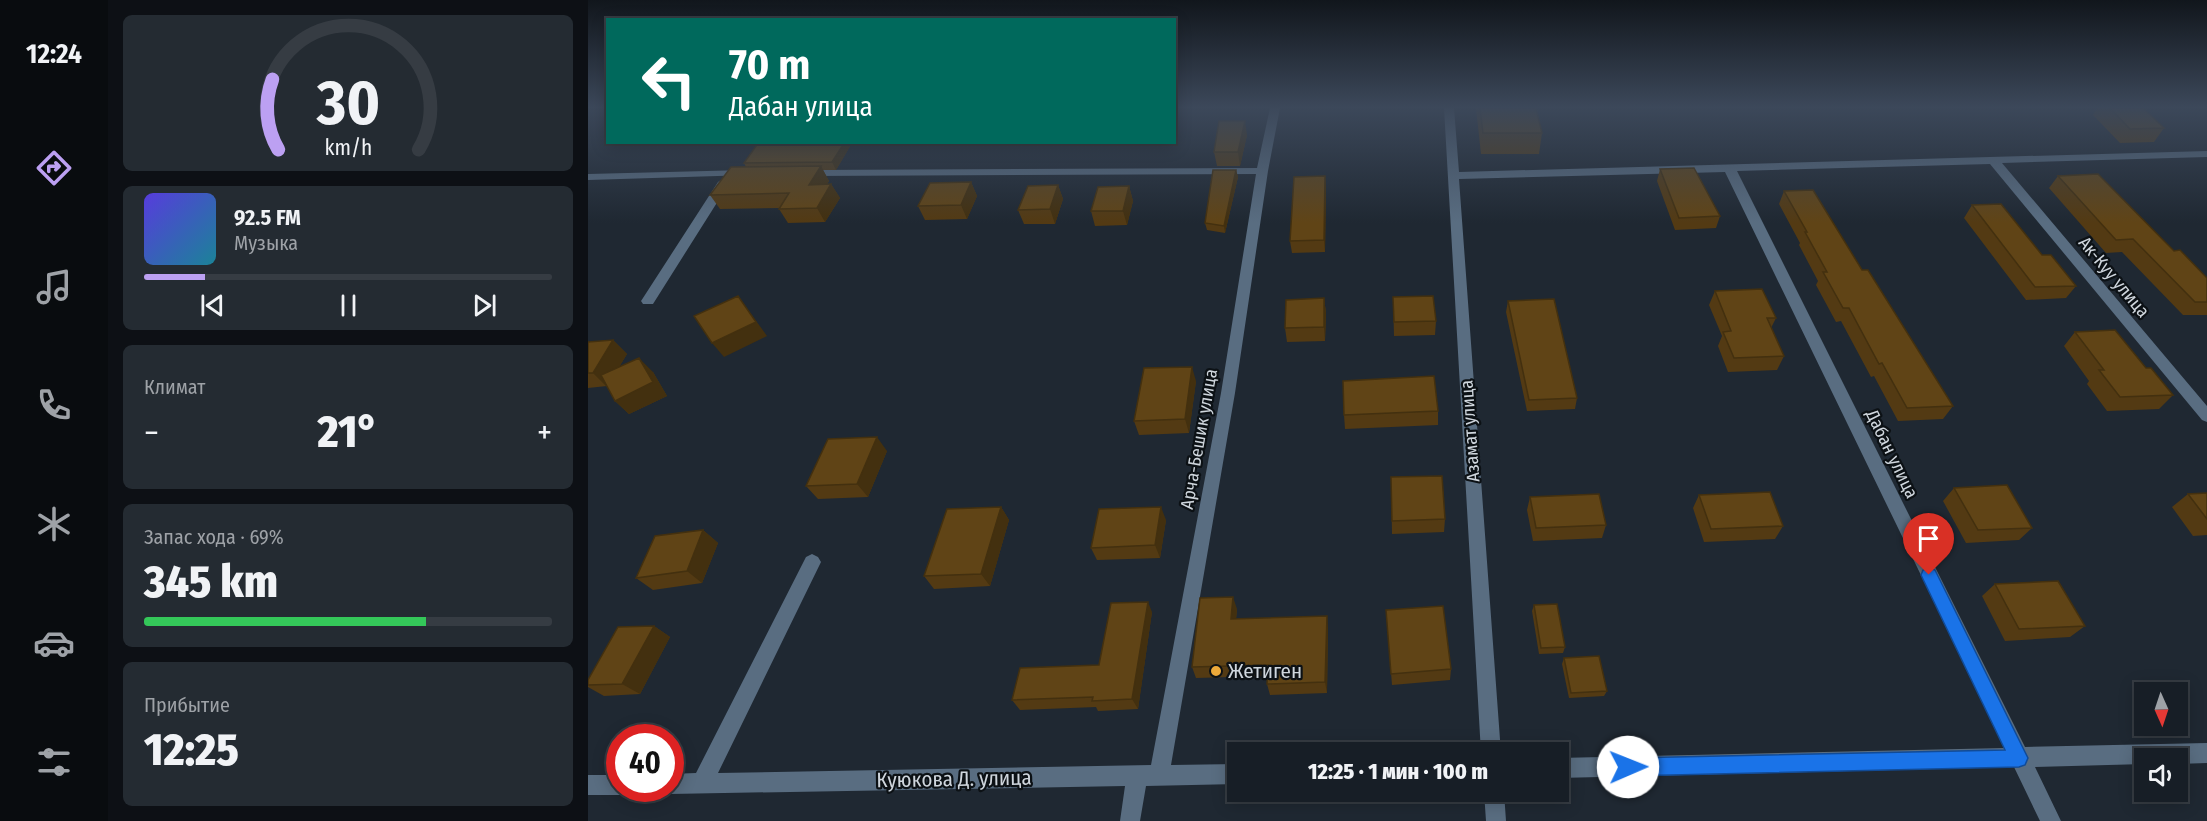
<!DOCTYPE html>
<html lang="ru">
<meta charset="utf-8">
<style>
body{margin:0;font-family:"Fira Sans Condensed",sans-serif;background:#242b32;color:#f1f3f6;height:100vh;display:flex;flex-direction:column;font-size:22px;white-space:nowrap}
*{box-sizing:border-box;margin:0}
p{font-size:20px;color:#9ea2a7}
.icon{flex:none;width:33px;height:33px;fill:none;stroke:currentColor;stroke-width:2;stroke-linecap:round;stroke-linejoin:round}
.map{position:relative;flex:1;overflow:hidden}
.panel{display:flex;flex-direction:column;gap:15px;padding:15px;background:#0d1015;width:480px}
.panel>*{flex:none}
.top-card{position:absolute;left:18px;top:18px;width:570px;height:126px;border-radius:0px;box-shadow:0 3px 15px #0003,0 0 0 2px #363c43;background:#00695c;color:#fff;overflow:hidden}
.needle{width:39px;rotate:177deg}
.controls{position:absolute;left:1546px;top:682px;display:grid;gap:12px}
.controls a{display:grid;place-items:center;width:54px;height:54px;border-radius:0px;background:#171e26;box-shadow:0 3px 15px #0003,0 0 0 2px #363c43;font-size:30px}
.speed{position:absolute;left:18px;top:724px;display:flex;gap:12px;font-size:30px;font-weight:700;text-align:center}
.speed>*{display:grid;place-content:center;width:78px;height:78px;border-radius:50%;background:#171e26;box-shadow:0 3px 15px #0003,0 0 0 2px #363c43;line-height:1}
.speed .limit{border:9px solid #d22;background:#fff;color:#111}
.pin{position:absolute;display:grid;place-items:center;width:51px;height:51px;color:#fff;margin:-62px -26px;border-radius:50% 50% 50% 0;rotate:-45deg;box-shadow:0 0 6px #0007}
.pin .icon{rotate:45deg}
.me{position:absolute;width:66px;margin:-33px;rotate:89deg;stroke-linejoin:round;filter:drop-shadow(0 0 4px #0008)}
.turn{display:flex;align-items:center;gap:21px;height:126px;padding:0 24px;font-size:27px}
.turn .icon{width:78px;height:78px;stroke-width:2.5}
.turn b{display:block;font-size:42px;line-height:51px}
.big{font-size:45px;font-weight:800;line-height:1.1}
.panel .card{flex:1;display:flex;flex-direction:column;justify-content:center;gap:9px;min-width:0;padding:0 21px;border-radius:9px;background:#242b32}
.panel .dial{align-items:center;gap:0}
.dial svg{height:156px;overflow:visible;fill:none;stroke:#363c43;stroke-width:7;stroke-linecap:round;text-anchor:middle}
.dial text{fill:#f1f3f6;stroke:none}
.song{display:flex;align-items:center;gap:18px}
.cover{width:72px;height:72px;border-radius:9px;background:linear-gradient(135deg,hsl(250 70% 55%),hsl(190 70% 35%))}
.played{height:6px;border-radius:3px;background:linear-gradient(90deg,#bca0f2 15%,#363c43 15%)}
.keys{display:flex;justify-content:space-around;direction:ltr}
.heat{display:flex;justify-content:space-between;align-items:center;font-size:33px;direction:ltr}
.charge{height:9px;border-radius:4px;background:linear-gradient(90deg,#34c759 69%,#363c43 0)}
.trip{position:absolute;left:639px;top:742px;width:342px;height:60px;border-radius:0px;background:#171e26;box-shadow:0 3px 15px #0003,0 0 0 2px #363c43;font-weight:800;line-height:60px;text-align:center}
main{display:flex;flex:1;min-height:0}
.tabs{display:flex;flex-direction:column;width:108px;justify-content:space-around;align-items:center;background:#090c0f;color:#9ea2a7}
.tabs .icon{width:42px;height:42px}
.tabs .on{color:#bca0f2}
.tabs b{font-size:27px;color:#f1f3f6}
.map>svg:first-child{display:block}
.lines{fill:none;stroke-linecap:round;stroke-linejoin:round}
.minor{fill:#596d81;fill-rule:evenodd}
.wall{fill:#533a13}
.shaded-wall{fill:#43300f}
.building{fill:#604416;stroke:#43300f;stroke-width:1.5}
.route{fill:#1a73e8;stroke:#114b97;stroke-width:1.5}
.poi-dot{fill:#eca93a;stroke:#0c1115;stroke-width:2}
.labels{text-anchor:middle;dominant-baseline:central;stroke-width:4.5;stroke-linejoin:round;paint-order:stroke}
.street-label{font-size:18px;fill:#cfd6dd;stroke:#0c1115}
.near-poi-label{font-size:21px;fill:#cfd6dd;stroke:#0c1115;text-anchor:start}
.near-street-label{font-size:21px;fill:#cfd6dd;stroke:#0c1115}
</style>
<main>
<nav class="tabs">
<b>12:24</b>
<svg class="icon on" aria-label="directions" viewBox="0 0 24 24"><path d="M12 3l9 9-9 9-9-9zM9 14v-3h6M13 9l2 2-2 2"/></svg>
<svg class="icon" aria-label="music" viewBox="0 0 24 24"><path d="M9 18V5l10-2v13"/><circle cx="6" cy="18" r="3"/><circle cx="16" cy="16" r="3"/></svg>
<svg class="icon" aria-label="phone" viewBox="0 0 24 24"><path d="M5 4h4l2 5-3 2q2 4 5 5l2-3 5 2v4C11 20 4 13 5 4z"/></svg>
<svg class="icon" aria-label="climate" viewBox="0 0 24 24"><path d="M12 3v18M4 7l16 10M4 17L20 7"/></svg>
<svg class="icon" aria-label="car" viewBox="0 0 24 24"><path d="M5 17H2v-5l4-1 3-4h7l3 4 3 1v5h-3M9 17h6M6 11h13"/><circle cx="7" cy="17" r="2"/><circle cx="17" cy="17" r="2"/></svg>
<svg class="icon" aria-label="filters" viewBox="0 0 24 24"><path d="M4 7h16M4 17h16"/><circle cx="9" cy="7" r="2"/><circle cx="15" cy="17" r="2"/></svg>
</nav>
<section class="panel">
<div class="card dial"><svg viewBox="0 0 100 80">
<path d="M14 69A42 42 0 1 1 86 69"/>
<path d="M14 69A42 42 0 0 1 11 33" stroke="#bca0f2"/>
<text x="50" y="56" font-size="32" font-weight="700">30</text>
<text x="50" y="72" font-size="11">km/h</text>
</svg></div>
<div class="card">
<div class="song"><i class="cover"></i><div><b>92.5 FM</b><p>Музыка</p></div></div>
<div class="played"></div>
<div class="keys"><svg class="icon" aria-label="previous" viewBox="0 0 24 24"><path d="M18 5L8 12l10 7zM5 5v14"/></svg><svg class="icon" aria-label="pause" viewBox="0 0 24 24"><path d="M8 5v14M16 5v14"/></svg><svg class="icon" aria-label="next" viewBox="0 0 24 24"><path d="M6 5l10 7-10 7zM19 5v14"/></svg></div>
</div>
<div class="card"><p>Климат</p>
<div class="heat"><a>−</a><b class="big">21°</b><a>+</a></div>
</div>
<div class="card"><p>Запас хода · 69%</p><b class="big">345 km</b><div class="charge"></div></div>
<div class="card"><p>Прибытие</p><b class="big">12:25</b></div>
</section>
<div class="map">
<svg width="1619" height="821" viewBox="0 0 1619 821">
<rect width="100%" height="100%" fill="#1f2832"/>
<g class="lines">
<path class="minor" d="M682,108H692L680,171L647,393L583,765L650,764V784L558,786L552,821H532L537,786L82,794L75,791L74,789H82V774L108,773L218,557L224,554L230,557L233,562L130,773L563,765L633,393L668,174L218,176L212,173L218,170L669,168Z
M856,108H866L871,172L1619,151V157L1414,163L1619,406V422L1614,420L1402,164L1149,171L1437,747L1619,743V763L1590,764V759H1557V764L1447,767L1473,821H1452L1426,767L970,778V758L1417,748L1137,172L871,179L913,753H893Z
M158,170L164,173L162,175L0,180V174Z
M136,178L142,182L65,304H55L53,301L55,298L130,182Z
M0,775H32V789H41L32,795H0Z
M896,792H916L918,821H898Z"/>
</g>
<path class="wall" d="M888,108H948L954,133L951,154H893Z
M1509,108H1555L1576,128L1566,142L1532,143L1505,115Z
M659,135L652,166H629L626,152Z
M171,142H264V143L248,170H235L241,181L239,184H243L252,198L237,222L200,223L191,209L192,208L132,209L122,195L158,167L156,163Z
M1072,169L1132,216L1128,228L1087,230L1069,181Z
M648,170L650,177L637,233L619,230L617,223Z
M1470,176L1586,251L1619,278V315H1595L1534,252L1518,253L1461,188Z
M383,182L389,196L379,219L337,220L330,206Z
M470,185L475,199L467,224H436L430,210Z
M541,186L545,201L539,225L507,226L503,211Z
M738,187L737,252L704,253L702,241Z
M1196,191L1274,270L1365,406L1355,419L1310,421L1286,376L1283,377L1253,321L1248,322L1228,285L1230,281L1211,245L1212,243L1191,204Z
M1384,205L1454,255L1488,286L1478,298L1438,300L1376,218Z
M1127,291L1188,318L1183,328L1196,356L1189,370L1140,372L1130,346L1134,336L1121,305Z
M805,297L848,321L847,335L806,336Z
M736,298L738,313L737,341L699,342L697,328Z
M920,301L989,398L987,409L939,411L918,312Z
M1487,332L1558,368L1585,395L1571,409L1519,411L1499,384L1501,381L1476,346Z
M25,340L39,354L31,367L65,372L79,396L41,414L27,401L19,386L0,388V342Z
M608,381L601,433L551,435L546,421Z
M850,411V425L757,429L756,415Z
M299,451L280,497L230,499L218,486Z
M803,477L857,519L856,532L804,534Z
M1366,488L1444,528L1431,540L1378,543L1355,501Z
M1619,493V535L1605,536L1584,507L1600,494Z
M1111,495L1195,526L1187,539L1116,542L1105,508Z
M942,497L1018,525L1014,538L945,541L939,510Z
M413,507L421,520L402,586L346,589L336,576Z
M578,520L572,558L509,560L503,548Z
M115,530L130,543L114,583L65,590L48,578Z
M1407,584L1497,626L1482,637L1417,641L1394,596Z
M946,605L977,647L975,653L951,654L944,611Z
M649,609L648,619L740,628L739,693L682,695L679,684L680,676L608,678L604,667Z
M798,610L863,669L862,680L804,685Z
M564,612L550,709L510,711L508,707L432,710L424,700L511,665Z
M66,626L82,637L52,694L16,696L0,687V680Z
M976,658L1019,691L1016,696L981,698L974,664Z"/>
<path class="shaded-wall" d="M657,121L659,135L652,166L650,152Z
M257,142L264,143L248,170L244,162Z
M233,166L241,181L230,199L221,185Z
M648,170L650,177L637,233L636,226Z
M737,176L738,187L737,252L736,240Z
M383,182L389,196L379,219L373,205Z
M243,184L252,198L237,222L229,208Z
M470,185L475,199L467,224L462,209Z
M541,186L545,201L539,225L535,211Z
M150,296L179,336L136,357L124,343Z
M736,298L738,313L737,341L736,327Z
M25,340L39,354L19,387L5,373Z
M51,358L65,372L79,396L41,414L27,401Z
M604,367L608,381L601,433L597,419Z
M289,437L299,451L280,497L269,484Z
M413,507L421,520L402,586L393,574Z
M573,507L578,520L572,558L567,545Z
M115,530L130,543L114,583L99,571Z
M645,597L649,609L647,631L643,619Z
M560,602L564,612L550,709L544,699Z
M739,616L740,628L739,693L737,682Z
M66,626L82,637L52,694L34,684Z"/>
<path class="building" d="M892,108H948L954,133H895Z
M1522,108H1555L1576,128L1542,129Z
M631,121H657L650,152H626Z
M171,142H257L244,162L156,163Z
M233,166L221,185L243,184L229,208L191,209L201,193L122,195L143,167Z
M1106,168L1132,216L1091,218L1072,169Z
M625,170H648L636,226L617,223Z
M1510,174L1586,251L1592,250L1619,278V302H1607L1545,239L1528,240L1470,176Z
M737,176L736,240L702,241L706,177Z
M383,182L373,205L330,206L342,183Z
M470,185L462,209L430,210L440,186Z
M541,186L535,211H503L510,187Z
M1225,190L1274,270H1280L1365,406L1319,408L1294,363L1291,364L1261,308H1255L1235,272H1239L1217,232H1219L1196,191Z
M1413,204L1454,255H1463L1488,286L1447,287L1384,205Z
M1174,289L1188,318H1179L1196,356L1146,358L1135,332L1143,331L1127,291Z
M150,296L168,322L124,343L106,316Z
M845,296L848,321L806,322L805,297Z
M736,298V327L697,328L698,300Z
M966,299L989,398L941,400L920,301Z
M1527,330L1558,368H1563L1585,395L1532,397L1511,370H1516L1487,332Z
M25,340L5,373H0V342Z
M51,358L65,382L27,401L13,375Z
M604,367L597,419L546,421L556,368Z
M846,376L850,411L756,415L755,381Z
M289,437L269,484L218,486L240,439Z
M854,476L857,519L804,521L803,477Z
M1419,485L1444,528L1390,530L1366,488Z
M1182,492L1195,526L1123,529L1111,495Z
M1619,493V519L1600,494Z
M1011,494L1018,525L948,528L942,497Z
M413,507L393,574L336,576L359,509Z
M573,507L567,545L503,548L511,509Z
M115,530L99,571L48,578L67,536Z
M1470,581L1497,626L1431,629L1407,584Z
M645,597L643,619L739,616L737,682L679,684L680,665L604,667L612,598Z
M560,602L544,699L504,701L505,697L424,700L432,668L511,665L523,603Z
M969,604L977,647L953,648L946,605Z
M855,606L863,669L803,674L798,610Z
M66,626L34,684L0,685V680L30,627Z
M1011,656L1019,691L983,693L976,658Z"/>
<linearGradient id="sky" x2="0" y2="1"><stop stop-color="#11161c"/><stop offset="0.48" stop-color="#3c485a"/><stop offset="1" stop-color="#3c485a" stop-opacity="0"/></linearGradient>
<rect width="1619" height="223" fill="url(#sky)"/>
<path class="route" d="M1341,568L1347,570L1437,752L1440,758L1437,765L1431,767L1040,776L1033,773L1030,767L1033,760L1040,758L1417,750L1333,575L1335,570Z"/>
<circle class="poi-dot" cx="628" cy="671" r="6"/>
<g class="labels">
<g class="street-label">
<text transform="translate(1526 277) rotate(50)">Ак-Куу улица</text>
<text transform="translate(882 431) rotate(-94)">Азамат улица</text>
<text transform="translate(611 439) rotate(-80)">Арча-Бешик улица</text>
<text transform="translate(1304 454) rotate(64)">Дабан улица</text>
</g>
<g class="near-poi-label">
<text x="640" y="671">Жетиген</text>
</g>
<g class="near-street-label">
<text transform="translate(366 779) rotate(-1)">Куюкова Д. улица</text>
</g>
</g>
</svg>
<div class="controls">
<a><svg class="needle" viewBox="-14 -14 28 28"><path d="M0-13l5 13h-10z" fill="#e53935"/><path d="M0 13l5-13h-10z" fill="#9ea2a7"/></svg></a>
<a><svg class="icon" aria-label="sound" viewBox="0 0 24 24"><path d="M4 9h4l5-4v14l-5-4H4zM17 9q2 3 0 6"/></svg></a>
</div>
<div class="speed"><div class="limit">40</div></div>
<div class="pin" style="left:1341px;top:575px;background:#d93025"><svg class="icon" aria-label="arrive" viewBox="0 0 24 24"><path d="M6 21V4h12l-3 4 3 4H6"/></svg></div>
<svg class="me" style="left:1040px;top:767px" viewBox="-20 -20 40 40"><circle r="19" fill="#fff"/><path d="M0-13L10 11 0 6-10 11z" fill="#1a73e8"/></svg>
<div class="trip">12:25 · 1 мин · 100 m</div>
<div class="top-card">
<div class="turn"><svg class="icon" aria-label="left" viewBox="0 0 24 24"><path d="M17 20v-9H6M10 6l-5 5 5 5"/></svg><div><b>70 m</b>Дабан улица</div></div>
</div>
</div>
</main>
